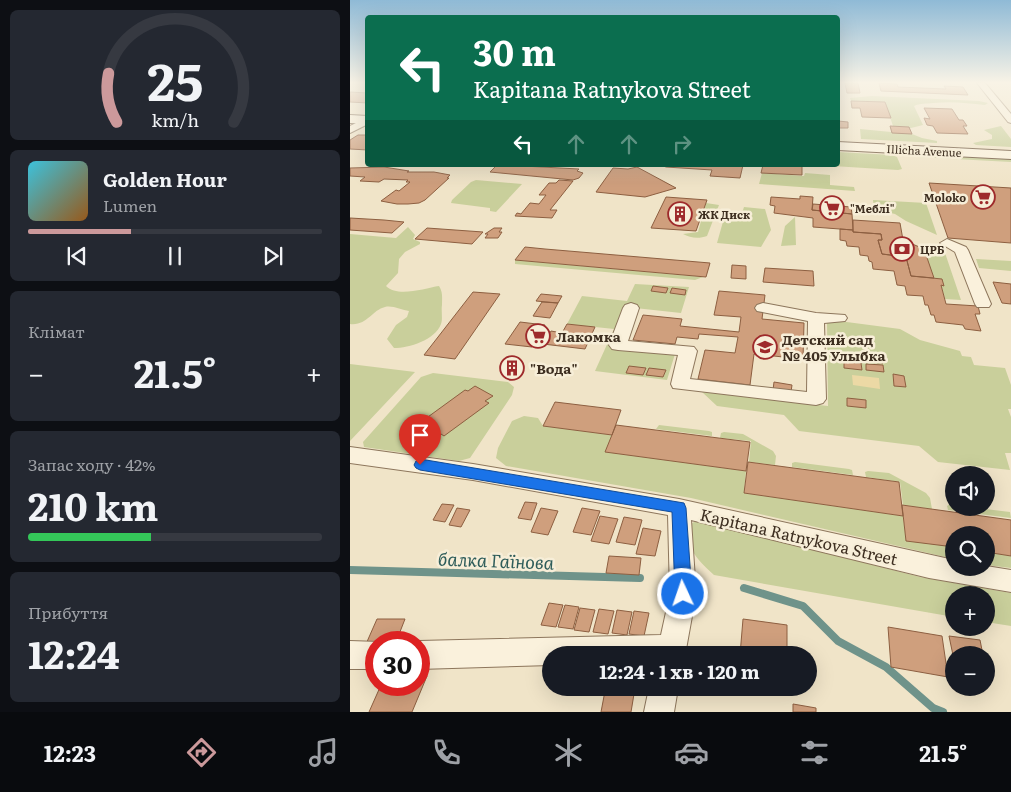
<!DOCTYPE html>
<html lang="uk">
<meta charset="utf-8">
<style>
body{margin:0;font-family:Literata,serif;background:#242831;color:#f1f3f6;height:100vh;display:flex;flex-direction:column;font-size:19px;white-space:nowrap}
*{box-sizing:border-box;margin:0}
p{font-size:16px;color:#9ea1a6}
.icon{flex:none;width:28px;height:28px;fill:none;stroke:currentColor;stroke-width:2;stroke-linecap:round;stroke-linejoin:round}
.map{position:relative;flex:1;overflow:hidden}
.panel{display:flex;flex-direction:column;gap:10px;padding:10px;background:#0d0f14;width:350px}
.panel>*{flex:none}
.banner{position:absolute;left:15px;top:15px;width:475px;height:152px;border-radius:5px;box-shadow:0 5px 20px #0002;background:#0b6e4f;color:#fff;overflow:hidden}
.controls{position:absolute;left:595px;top:466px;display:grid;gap:10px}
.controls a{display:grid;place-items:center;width:50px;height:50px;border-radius:50%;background:#171b24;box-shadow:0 5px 20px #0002;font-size:25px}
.speed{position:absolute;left:15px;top:631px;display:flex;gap:10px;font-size:25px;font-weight:700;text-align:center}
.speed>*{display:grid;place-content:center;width:65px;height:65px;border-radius:50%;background:#171b24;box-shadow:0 5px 20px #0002;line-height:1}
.speed .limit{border:8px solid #d22;background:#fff;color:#111}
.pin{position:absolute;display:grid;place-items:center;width:42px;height:42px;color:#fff;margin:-51px -21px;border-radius:50% 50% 50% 0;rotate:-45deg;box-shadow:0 0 5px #0007}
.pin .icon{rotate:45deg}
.me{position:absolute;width:55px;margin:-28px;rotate:357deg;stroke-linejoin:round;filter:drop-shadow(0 0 4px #0008)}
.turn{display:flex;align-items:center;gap:18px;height:105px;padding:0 25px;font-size:22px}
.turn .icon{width:65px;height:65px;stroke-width:2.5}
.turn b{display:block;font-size:35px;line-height:42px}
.lanes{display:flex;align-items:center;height:48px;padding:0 25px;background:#0003;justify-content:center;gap:25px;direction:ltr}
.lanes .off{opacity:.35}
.big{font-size:38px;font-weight:700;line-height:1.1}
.panel .tile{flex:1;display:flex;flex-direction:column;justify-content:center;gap:8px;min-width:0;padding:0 18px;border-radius:8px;background:#242831}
.panel .dial{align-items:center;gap:0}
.dial svg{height:130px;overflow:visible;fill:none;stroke:#363941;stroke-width:7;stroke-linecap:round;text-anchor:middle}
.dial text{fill:#f1f3f6;stroke:none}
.song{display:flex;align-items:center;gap:15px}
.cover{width:60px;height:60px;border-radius:8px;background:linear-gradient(135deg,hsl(190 70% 55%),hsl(30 70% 35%))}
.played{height:5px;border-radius:2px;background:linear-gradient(90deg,#cc999b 35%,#363941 35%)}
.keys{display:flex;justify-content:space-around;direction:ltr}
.heat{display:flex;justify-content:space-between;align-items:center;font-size:28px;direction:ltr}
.charge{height:8px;border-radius:4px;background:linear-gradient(90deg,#34c759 42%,#363941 0)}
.trip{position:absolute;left:192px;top:646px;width:275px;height:50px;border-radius:25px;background:#171b24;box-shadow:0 5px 20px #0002;font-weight:700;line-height:50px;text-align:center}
.dock{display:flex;height:80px;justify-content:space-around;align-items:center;background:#090b0e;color:#9ea1a6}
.dock .icon{width:35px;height:35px}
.dock .on{color:#cc999b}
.dock b{font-size:22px;color:#f1f3f6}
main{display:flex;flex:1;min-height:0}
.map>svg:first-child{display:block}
.green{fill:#c9cf9b}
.sand{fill:#ecd9a5}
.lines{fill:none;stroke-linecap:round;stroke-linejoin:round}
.stream{stroke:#6f938a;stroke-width:8}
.building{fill:#cf9f7d;stroke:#8d5f41}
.street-casing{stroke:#8d765c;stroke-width:2}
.secondary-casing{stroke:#6f573f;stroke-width:2}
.street{fill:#faf1dc;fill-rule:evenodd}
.secondary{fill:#faf1dc;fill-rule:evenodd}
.route{fill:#1a73e8;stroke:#114b97}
.labels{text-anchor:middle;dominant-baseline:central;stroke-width:5;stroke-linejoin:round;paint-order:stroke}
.far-street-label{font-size:11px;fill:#3d2e20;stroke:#f7eed8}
.far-poi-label{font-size:11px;font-weight:bold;fill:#3d2e20;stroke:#f7eed8;text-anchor:start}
.poi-label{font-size:14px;font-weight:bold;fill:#3d2e20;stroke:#f7eed8;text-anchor:start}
.near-street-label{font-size:16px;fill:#3d2e20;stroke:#f7eed8}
.near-water-label{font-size:18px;font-style:italic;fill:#2f5d5a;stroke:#f7eed8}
</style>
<main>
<section class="panel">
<div class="tile dial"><svg viewBox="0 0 100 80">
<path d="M14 69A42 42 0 1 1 86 69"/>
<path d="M14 69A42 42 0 0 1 9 39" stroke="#cc999b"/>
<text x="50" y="56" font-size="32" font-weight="700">25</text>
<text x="50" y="72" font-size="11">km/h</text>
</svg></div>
<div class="tile">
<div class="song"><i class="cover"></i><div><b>Golden Hour</b><p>Lumen</p></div></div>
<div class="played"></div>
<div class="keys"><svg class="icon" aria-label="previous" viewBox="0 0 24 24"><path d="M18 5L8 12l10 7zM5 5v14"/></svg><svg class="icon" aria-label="pause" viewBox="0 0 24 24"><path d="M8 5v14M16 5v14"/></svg><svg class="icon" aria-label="next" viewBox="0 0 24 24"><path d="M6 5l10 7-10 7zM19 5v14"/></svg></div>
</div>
<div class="tile"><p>Клімат</p>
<div class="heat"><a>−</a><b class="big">21.5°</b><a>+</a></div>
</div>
<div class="tile"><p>Запас ходу · 42%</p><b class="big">210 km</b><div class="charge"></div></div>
<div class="tile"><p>Прибуття</p><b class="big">12:24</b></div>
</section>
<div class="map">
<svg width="661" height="712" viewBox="0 0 661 712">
<rect width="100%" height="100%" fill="#f0e4c8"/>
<path class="green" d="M522,96L629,101L638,103L635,105C617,103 602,101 583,103C576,104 570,103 564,106L573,125L561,128L543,126L535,102L501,101L500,98Z
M651,126L661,139V147L626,145L623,143L642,139V135L634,130Z
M510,129L562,134L572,138L587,141V143L511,139Z
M488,152L542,155L547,157L552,169L548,170L466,165H488Z
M574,154L661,159V162L567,157Z
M412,173L454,176L455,173L480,175V185L504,187L505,191L409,184Z
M126,180L172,184L146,212L140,211V208L101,203L102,200L121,182Z
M523,200L576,203L587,235L556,221L545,214L524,209Z
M356,203L369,205L357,236C349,239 340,238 333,234L348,232Z
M394,207L415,209L421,230L411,247L367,243L376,211L392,213Z
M445,217L446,245L431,246L435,226Z
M58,227L65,235L63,239L70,242V244L55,252L49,259L48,273L36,286C48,298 75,288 89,286C93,292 92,298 92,305C91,311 93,319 91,324C85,340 59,348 44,348L37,339L46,325L57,317L59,311C52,310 42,305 35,307C22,310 17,326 0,324V234L46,238Z
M574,248L594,250L611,300L595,299L590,281L582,276Z
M626,259L661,261V271L629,268Z
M165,260L353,277L345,280L165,264Z
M285,284L339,287L331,313L285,308L269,347L325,354L317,380L245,371L264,329L217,324L232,296L277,301Z
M489,321L550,329L570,340L610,351L612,356L621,357L624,365L655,368L661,385V409H658L661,417V453H655L660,470L588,462L569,446L449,431L434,415L367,406L352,392L478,406L477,322Z
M0,364L65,372L0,441Z
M83,373L158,382L164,387L162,395L120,458L109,461L14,447L13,442L71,377Z
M174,416L188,418L193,426L262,435L256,452L396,471L394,493L553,516L556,540L604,547V559L341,498L156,466L146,458L148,448L162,421Z
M309,425L359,431L362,432V436L306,429Z
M374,432L393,434L423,451L426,456L425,465L399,462L401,441L370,438L371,433Z
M445,462L499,469L502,470L503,475L442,467V463Z
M518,471L539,473L576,493L580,498L582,509L553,505L550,482L516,477L515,472Z
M600,504H604V508H627L660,512L661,518L598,510L597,506Z
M347,520L570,577L661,593V626L636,622V595H604V617L364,575C347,559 334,548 341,524Z
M636,552L661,556V568L636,565Z"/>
<path class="sand" d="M502,375L529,378L530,389L503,385Z"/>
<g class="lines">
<path class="stream" d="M0,570L290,578
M394,588L453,606L488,641L536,667L583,708L593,712"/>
</g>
<path class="building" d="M495,83H508L510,93H497Z
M529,83L547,84L548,87L596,89L594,86L613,87L618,95L531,91Z
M0,92L18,93V103L0,102Z
M501,101L535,102L541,118L512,117L510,108H502Z
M574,108L602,109L609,120H613L617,126H613L618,134L587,133L583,126L577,125L574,118L580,119Z
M488,121L498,122V128H488Z
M540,126L559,127L562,134L542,133Z
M8,135H18V150L0,149V140Z
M154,165L229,169L227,171L233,173L229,178L223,180L140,172L146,166Z
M311,165H393L390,178L360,176L362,170L316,167Z
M413,165H452V175L411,173Z
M34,167L59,171L57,172H84L100,175L97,178H99L75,200L69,203L58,204H47L31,201L46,190L49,191L60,182H56L58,180L34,179L29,182L10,181L15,177L0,176V168Z
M287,167L326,188L295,197L246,192L263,168L278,169Z
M209,180L223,181L200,210H207L202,218L165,216L167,213L171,214L180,203L189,204L196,195H189L199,183H206Z
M579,183L661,188V243L598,238Z
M450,196L463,197L462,210L502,214L503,230L463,227V218L424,213L425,206L420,205L421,197L450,199Z
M316,197L357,200L346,231L301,228Z
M463,204L501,207L502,214L462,210Z
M0,218L34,220L54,222L42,233L0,230Z
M503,220L550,223L553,240L574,249L584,278L561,276L556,257L532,254L528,240H532L531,234L503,232Z
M77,228L133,232L122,244L65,239Z
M144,228H152L149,232H152L148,238H135L138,234H135Z
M490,229L503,230V232L531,234L532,240H528L532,254L556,257L561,276L592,279L594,286L591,285L596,304L628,306L630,314H625L631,331L615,329L613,325L586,322L584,315H581L578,305H575L573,296L557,295L555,286L547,285L544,271L523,269L522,262L519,261L518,256L510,255L509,247L497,246L496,241L490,240Z
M175,247L195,249L360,263L356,277L165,260Z
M382,265L396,266V279L381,278Z
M415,268L463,271L464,286L413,282Z
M643,282L661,284V304L652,303Z
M303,286L318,288L316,293L301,291Z
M322,288L336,290L335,295L320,293Z
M369,291L415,295L412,319L454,323L453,359L404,354L400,385L348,379L355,350L385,353L388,337L349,334L348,339L327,337L325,344L283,340L293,315L332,319L330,326L389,332L391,317L364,315Z
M123,292L150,294L105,359L74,355Z
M191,294L212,296L208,303L186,301Z
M192,302L208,303L200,318L183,316Z
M170,322L195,325L182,347L155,344Z
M217,324L245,327L235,349L193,344L201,331L212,333Z
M494,353L511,355V361L494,359Z
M515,355L532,357L533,363L515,362Z
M494,362L511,363L512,370L494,368Z
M516,364L533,365L534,372L516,370Z
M279,366L296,368L293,375L276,373Z
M299,368L316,370L313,377L296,375Z
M543,374L554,376L556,387L544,386Z
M424,382L442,385L441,392L423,390Z
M125,386L143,396L135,401L139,403L94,436L91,434L81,442L63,431L73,423L71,422L115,390L118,391Z
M497,398L516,400V408L497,406Z
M205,402L271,410L262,435L193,426Z
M266,425L400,442L396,471L255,452Z
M398,462L549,482L553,516L394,493Z
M175,502L187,503L181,520L168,518Z
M92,504L104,505L95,522L83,520Z
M552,505L661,520V556L636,552V535H604V547L556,541Z
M107,508L120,510L111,527L99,525Z
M191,508L208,511L198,535L181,532Z
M232,508L250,511L241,535L223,532Z
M250,516L268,519L259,544L241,541Z
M274,517L292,520L285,545L266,542Z
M293,528L311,531L305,556L286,554Z
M259,556L291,558L289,575L256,573Z
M199,603L213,605L206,627L191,625Z
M215,605L229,607L223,629L208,627Z
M230,608L245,610L239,632L224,630Z
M249,609L264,611L258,634L243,632Z
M267,610L282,612L277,635L262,633Z
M284,611L299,613L294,636L279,634Z
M27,619H55L46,642L16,644Z
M393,619L437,625V655H390Z
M538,627L592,636L598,677L541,667Z
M599,636L630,640L633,655H604V660Z
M69,676H77L62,712H19L31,685H69Z
M255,691L284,694L281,712H251Z
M443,704L466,708V712H443Z"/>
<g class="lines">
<g class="street-casing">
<path id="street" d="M627,83H635L661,114V123L658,122Z
M18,117V124L0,133V126Z
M597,239L616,247L618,250L641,304L639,307H627L625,304L605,252L590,243Z
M281,303L287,305L289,308L278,341L344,347L347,351L340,379L457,392L458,321L407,311L405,308L407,305L413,303L466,313L495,315L497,318L495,321L474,323L476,399L473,403L466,405L323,388L321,384L328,355L268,350L262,349L259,345L273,308L275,305Z
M0,447L123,464L329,499L604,560V568H636V566L661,570V592L579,578L341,520L346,594L335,655H201V665L69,669V642H66L69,641L311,635L320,594L318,515L123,480L0,463Z
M0,641L29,642H26V669H0Z
M299,688H328L324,712H294Z"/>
</g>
<g class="secondary-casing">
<path id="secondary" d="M0,115L18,116V124L0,123Z
M488,142L661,151V159L488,150Z"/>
</g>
<use href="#street" class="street"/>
<use href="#secondary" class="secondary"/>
</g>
<linearGradient id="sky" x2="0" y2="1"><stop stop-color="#8fbad6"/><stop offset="0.45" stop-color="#f8f3e6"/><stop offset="1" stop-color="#f8f3e6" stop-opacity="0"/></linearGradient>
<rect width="661" height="183" fill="url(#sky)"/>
<path class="route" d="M70,459L334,503L336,508L342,594L339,599L333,601L327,599L325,594L322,512L70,470L66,468L64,465L66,461Z"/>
<defs>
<g id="supermarket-ring" transform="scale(1.25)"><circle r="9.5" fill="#f7eed8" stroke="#9e2a2b" stroke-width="1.5"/><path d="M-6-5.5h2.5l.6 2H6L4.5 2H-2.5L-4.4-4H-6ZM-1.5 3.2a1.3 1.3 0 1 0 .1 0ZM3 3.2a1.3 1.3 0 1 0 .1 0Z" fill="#9e2a2b"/></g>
<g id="building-ring" transform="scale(1.25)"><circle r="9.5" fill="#f7eed8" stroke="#9e2a2b" stroke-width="1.5"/><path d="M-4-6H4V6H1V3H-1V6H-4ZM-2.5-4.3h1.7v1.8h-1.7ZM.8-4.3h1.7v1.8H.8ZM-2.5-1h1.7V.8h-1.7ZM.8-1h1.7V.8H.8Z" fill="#9e2a2b"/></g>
<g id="bank-ring" transform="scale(1.25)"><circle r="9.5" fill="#f7eed8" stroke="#9e2a2b" stroke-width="1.5"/><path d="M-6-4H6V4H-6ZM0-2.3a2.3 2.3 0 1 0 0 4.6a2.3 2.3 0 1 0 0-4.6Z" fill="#9e2a2b"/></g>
<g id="school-ring" transform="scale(1.25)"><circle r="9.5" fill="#f7eed8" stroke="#9e2a2b" stroke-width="1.5"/><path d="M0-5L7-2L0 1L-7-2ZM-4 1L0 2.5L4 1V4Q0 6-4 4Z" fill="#9e2a2b"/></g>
</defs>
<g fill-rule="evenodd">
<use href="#supermarket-ring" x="633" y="197"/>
<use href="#supermarket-ring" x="482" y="208"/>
<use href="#building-ring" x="330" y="214"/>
<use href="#bank-ring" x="552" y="249"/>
<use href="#supermarket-ring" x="188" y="336"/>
<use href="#school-ring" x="415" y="347"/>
<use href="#building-ring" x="162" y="368"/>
</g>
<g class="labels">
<g class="far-street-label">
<text transform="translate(574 150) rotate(3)">Illicha Avenue</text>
</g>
<g class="far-poi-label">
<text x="616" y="197" text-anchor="end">Moloko</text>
<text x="500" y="208">"Меблі"</text>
<text x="348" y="214">ЖК Диск</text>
<text x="570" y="249">ЦРБ</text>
</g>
<g class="poi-label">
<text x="206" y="336">Лакомка</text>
<text x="432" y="339">Детский сад<tspan x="432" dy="16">№ 405 Улыбка</tspan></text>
<text x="180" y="368">"Вода"</text>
</g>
<g class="near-street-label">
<text transform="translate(449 536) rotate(13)">Kapitana Ratnykova Street</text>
</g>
<g class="near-water-label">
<text transform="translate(146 560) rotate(2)">балка Гаїнова</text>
</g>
</g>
</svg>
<div class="controls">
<a><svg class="icon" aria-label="sound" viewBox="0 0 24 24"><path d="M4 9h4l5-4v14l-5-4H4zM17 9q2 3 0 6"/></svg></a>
<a><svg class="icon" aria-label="search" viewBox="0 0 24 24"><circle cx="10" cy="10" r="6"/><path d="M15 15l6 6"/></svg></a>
<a>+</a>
<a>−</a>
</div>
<div class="speed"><div class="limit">30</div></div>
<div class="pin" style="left:70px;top:465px;background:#d93025"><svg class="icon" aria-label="arrive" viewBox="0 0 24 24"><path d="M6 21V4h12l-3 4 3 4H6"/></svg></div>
<svg class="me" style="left:333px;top:594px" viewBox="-20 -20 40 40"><circle r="17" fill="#1a73e8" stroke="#fff" stroke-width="3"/><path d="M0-11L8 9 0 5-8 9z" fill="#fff"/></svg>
<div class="trip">12:24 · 1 хв · 120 m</div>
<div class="banner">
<div class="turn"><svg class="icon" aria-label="left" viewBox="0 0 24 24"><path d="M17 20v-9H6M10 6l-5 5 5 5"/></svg><div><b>30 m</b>Kapitana Ratnykova Street</div></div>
<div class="lanes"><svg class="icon" aria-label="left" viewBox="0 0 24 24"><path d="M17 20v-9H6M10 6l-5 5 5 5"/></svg><svg class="icon off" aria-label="ahead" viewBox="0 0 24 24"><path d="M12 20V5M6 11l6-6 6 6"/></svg><svg class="icon off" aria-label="ahead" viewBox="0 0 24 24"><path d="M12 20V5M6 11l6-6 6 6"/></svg><svg class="icon off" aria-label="right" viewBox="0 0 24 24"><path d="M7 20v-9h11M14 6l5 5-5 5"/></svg></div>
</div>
</div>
</main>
<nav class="dock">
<b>12:23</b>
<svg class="icon on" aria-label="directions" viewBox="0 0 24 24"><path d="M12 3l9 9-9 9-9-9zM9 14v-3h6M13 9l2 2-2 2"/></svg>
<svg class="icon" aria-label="music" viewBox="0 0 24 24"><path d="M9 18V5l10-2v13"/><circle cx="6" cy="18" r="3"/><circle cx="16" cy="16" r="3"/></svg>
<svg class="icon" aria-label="phone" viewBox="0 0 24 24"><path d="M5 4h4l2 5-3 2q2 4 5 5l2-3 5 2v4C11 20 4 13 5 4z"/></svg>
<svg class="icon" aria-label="climate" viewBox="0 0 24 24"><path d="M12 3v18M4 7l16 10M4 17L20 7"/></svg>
<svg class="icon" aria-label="car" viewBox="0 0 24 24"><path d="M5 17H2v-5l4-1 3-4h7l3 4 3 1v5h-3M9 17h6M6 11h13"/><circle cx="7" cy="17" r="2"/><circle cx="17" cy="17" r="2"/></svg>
<svg class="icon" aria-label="filters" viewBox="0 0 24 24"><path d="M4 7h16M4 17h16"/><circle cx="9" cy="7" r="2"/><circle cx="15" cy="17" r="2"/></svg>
<b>21.5°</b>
</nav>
